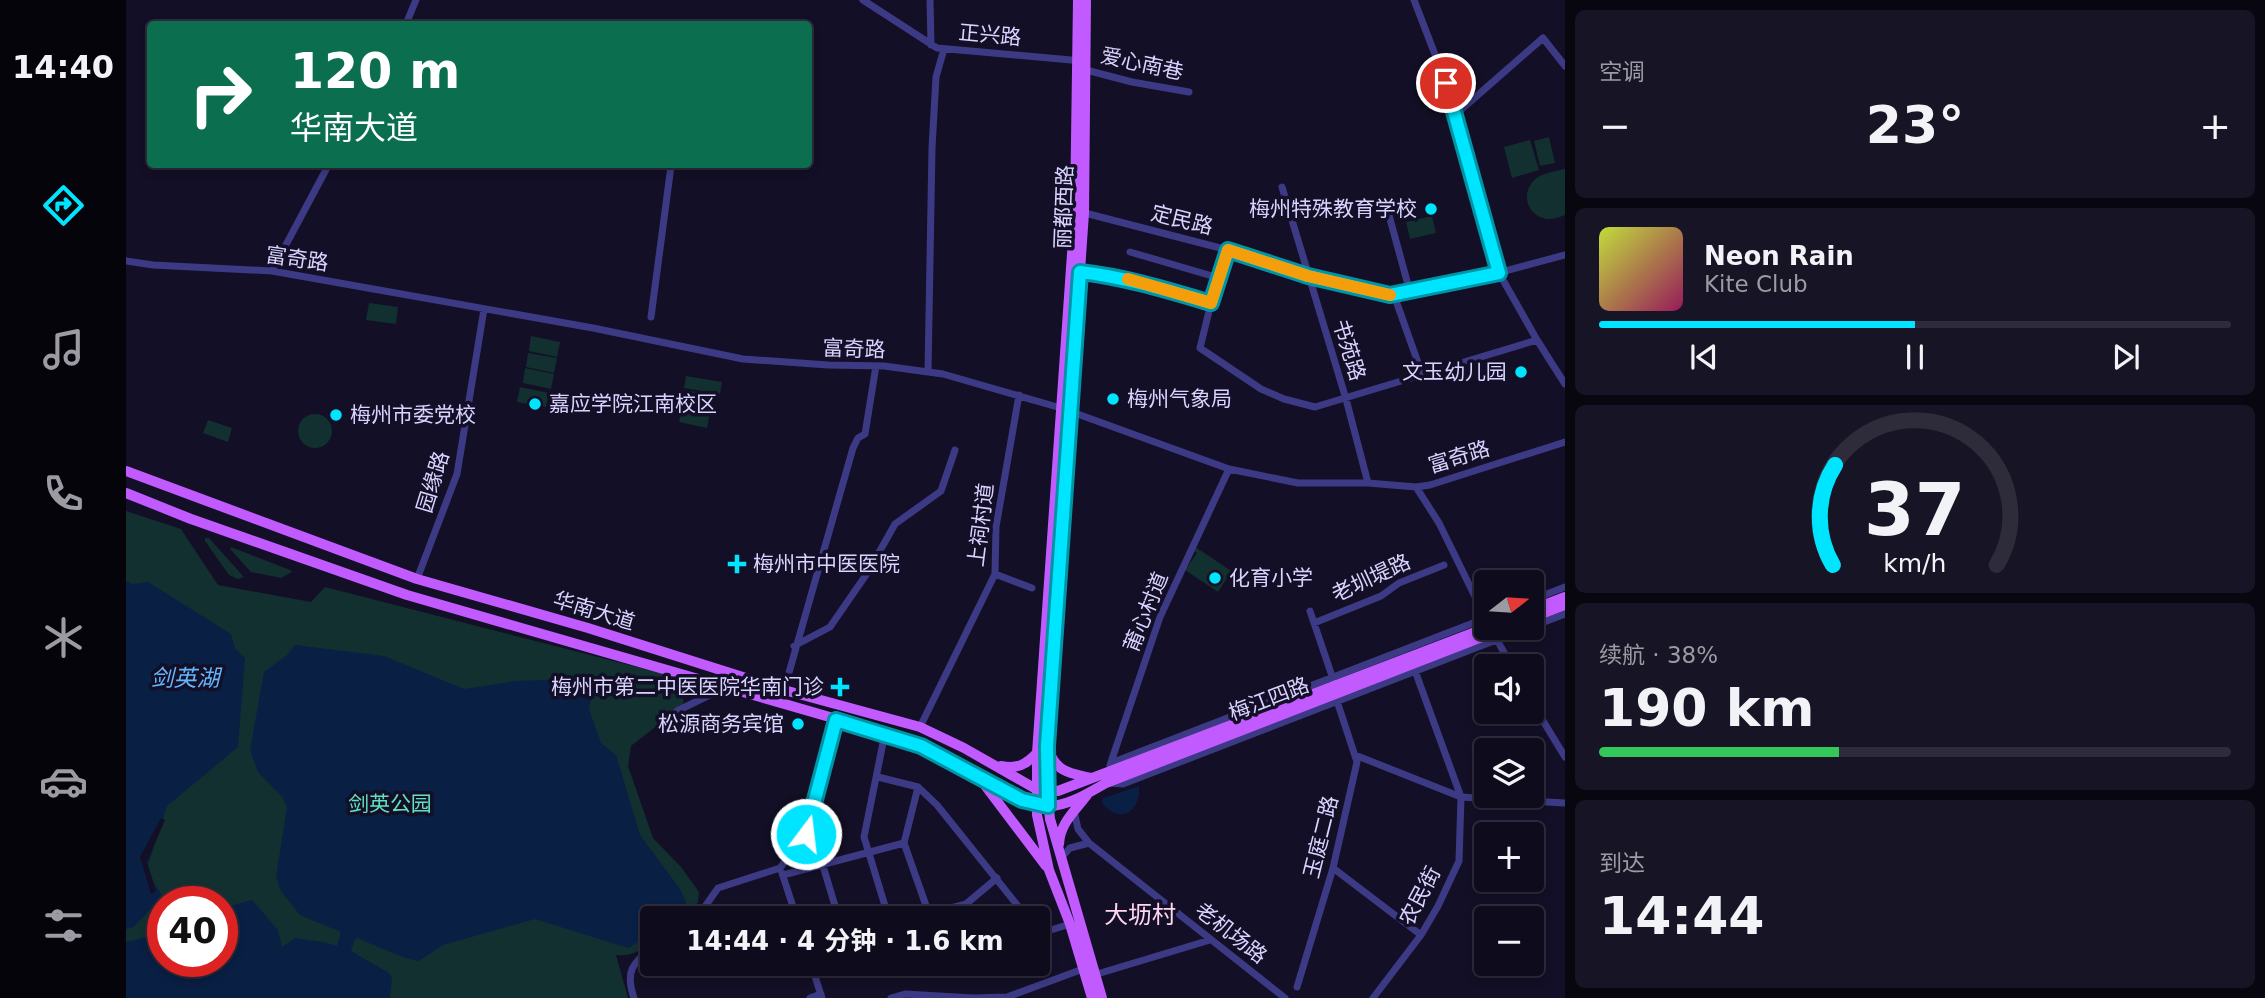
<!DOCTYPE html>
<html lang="zh">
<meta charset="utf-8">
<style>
body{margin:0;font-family:"DejaVu Sans","Noto Sans SC",sans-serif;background:#171425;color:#f1f3f6;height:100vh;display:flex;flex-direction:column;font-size:26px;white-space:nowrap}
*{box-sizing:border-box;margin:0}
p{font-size:23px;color:#9b9ba3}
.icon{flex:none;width:38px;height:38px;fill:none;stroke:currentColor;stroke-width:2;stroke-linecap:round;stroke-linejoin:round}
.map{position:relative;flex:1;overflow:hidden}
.sheet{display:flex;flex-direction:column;gap:10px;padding:10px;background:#08060f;width:700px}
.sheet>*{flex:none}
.hud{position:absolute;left:21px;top:21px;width:665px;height:147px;border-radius:7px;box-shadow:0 4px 10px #0003,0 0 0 2px #2e2b3b;background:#0b6e4f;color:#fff;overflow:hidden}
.needle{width:46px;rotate:73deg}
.tools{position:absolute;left:1348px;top:570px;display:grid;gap:14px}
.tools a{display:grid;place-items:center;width:70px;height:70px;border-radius:7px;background:#0e0b1c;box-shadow:0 4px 10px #0003,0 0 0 2px #2e2b3b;font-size:35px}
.speed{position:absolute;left:21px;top:886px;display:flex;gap:14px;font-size:35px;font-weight:700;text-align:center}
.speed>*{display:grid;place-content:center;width:91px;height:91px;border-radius:50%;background:#0e0b1c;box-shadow:0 4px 10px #0003,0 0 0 2px #2e2b3b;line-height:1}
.speed .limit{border:10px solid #d22;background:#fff;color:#111}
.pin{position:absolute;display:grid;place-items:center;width:60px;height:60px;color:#fff;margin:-30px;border:4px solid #fff;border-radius:50%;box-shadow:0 2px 7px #0007}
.me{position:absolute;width:77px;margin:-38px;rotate:15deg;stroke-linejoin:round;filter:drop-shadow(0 0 5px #0008)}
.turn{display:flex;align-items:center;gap:24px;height:147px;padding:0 28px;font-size:32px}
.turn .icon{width:91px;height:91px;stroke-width:2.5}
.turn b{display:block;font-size:49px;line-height:60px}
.big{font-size:52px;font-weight:700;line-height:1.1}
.sheet .card{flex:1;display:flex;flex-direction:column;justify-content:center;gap:10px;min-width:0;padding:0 24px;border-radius:10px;background:#171425}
.sheet .dial{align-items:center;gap:0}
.dial svg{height:182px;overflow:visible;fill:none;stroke:#2e2b3b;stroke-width:7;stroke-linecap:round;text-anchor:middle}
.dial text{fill:#f1f3f6;stroke:none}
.song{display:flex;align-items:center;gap:21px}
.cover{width:84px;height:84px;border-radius:10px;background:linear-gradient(135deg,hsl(70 70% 55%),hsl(330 70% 35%))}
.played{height:7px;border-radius:4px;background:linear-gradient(90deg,#00e5ff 50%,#2e2b3b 50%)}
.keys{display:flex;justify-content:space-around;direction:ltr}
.heat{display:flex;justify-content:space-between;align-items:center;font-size:38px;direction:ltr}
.charge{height:10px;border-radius:5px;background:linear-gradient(90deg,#34c759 38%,#2e2b3b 0)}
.trip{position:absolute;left:514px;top:906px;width:410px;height:70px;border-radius:7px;background:#0e0b1c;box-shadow:0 4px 10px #0003,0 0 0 2px #2e2b3b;font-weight:700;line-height:70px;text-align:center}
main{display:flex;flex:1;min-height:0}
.tabs{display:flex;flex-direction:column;width:126px;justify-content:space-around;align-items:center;background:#06040b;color:#9b9ba3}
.tabs .icon{width:49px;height:49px}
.tabs .active{color:#00e5ff}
.tabs b{font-size:32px;color:#f1f3f6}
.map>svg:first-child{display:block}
.green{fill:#12302f;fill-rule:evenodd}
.water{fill:#0a1f44}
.pier{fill:#130f26}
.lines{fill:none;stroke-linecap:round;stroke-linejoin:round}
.minor{stroke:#3d3a85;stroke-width:7}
.major{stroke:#c25bff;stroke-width:10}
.route-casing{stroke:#0095a6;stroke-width:18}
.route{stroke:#00e5ff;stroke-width:12}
.slow{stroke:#f59e0b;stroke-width:12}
.poi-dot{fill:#00e5ff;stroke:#130f26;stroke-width:2.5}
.labels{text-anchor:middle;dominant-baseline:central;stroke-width:7;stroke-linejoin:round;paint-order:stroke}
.street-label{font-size:21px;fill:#d9d4ff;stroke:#130f26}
.poi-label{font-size:21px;fill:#d9d4ff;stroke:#130f26;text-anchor:start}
.park-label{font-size:21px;fill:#5fe0c0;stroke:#130f26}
.water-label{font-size:23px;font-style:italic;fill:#62b6ff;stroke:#130f26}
.quarter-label{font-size:24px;fill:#ffd6f0;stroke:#130f26}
</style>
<main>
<nav class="tabs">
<b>14:40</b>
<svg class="icon active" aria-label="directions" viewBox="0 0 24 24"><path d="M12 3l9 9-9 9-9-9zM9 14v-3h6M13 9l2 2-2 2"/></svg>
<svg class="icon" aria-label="music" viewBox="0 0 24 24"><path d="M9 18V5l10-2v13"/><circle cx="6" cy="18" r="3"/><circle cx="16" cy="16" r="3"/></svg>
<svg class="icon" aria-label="phone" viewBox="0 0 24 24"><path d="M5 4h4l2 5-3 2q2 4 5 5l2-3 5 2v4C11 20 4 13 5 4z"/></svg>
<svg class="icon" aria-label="climate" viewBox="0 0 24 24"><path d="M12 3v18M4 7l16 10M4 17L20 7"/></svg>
<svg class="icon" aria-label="car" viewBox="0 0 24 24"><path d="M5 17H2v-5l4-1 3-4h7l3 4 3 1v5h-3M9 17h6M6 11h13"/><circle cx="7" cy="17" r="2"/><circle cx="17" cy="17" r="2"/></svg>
<svg class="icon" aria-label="filters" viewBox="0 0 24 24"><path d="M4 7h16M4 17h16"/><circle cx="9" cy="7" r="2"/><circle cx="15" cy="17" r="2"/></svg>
</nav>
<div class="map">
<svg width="1439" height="998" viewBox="0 0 1439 998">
<rect width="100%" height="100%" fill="#130f26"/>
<path class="green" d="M1423,137L1429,163L1414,166L1408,141Z
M1404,140L1413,170L1386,178L1378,147Z
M1439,169V215C1434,217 1428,219 1422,219C1400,217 1393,190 1412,177C1419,173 1430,171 1439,169Z
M1306,216L1310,233L1284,239L1280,222Z
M243,303L272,307L270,324L240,320Z
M405,336L434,342L431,357L403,351Z
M402,353L431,358L428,373L400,367Z
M399,368L428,374L425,389L397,383Z
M560,376L596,382L594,394L558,388Z
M394,387L423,393L420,407L391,402Z
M559,390L587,395L584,410L556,405Z
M556,408L584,413L581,428L553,422Z
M172 431a17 17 0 1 1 34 0a17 17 0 1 1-34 0Z
M82,420L106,428L102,442L77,433Z
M0,511L55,529L92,585L185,602L199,587L558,679L557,714L532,725L505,746L502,766L527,838L555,867L573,892L572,902L560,919H527V942C514,950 506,957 490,955L502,998H0ZM37,901H96V961H37Z
M79,538H83L118,577L112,579L103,575L79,541Z
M1068,546L1111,575L1109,579L1103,575L1092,592L1059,570L1071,553L1066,550Z
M105,547L164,570L166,572L155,578L125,572L104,549Z"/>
<path class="water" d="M0,581L6,584L22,582L105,634L109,648L119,658L112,747L41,806L22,865L26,879L36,896L8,927L0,929Z
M169,645L258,656L338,689L390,681L416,680L455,682L463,692L465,699L463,709L475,743L490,755L514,835L554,889L560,902C549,920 547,919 527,919V933L502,948L409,919L317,945L293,961L279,958L231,938L229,939L225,951L263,973L266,977L264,998H0V942L28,935L37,929V961H96V908L126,900L152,930L156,947L169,938L197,942L211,946L215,932L174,915L155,891L150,877L161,807L157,798L132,772L124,750L138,672L161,655Z
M1013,786C1015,812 994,825 976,803L977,798Z"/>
<path class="pier" d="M35,818L39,820L21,862L30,891L25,894L14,857Z"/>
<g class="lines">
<path class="minor" d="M737,0L811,48L956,61
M804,0L805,45
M1288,0L1320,83L1373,273L1411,340L1439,384
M280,24L290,0
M960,70L1006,82L1063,92
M1329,115L1417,38L1439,66
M1156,187L1220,399L1242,483
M1261,208L1284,292
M955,212L1102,250L1183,276L1263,295L1349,279L1439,255
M1102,250L1085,303L1074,348L1135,389L1158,399L1189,407L1411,340
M1004,252L1093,278
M0,261L27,265L146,271L467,328L617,359L702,365L758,366L817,374L935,408L1103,469L1172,483H1242L1290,487L1304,485L1439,442
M146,271L203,164
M954,273C999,277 1041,290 1085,303
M1268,295L1296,374
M525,317L545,166
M802,372L806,148L810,77L818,49
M1290,487L1313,523L1360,619
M869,574L906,588
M291,579L331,474L358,309
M1405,600L1439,587
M1184,611L1207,679
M1188,623L1255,596L1273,583L1318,565
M1405,627L1439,614
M1370,638L1386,667
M668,646L704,627L742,572L769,524L815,491L829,450
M1288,668L1335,797L1439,803
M658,690L727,448L732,438L739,434L750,366
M1405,701L1439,757
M551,711L598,688
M794,727L869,574L870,527L893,395
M759,733L738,837L763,919
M1229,755L1335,797L1333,861L1312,906L1295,935L1247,998
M985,763L1360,618
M984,765L1034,617L1103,469
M752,777L792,787L811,805L896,911L899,919
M985,783L997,784L1401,628
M792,787L778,843L803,914L840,904L871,878
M948,811L952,829L963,843L1159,998
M935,858L944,848L963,843
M697,866L713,919
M1207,868L1295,935
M656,873L671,919
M657,875L778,843
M564,919L578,908L592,888L654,868L680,834L710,720
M912,934L944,924
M685,964L696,998
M574,971L585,964
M688,975L722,964
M968,975L1084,940
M1171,987L1207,868L1231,762L1210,698
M508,998C499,972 506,963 527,947
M684,998L695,994
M765,998L779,994L847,998L881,997L957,969"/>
<path class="major" d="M952,0L949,211L911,753V815L923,870L944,924L966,998
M960,0L958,213L921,746V792L924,819L976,998
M0,471L291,579L462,628L658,690L794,727L838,748L910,789L932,791L1360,628
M0,493L65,519L281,595L759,733C790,744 819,757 848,772C871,784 894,803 921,806C941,807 964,792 980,783L1379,628
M1405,610L1439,597
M1405,618L1439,605
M922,750C932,773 943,773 965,778
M875,766C891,769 900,765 911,753
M855,780L920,866
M933,844C934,823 949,811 961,795"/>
</g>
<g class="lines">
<g class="route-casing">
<path id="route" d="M680,834L710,720L795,746L896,800L922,806L921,746L954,272C999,277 1041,290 1085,303L1102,250L1182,276L1264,295L1373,273L1320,83"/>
</g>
<use href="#route" class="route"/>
<path class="slow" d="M1002,279L1085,303L1102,250L1182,276L1264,295"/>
</g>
<g class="poi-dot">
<circle cx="1305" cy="209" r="7"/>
<circle cx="1395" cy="372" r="7"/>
<circle cx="987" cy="399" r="7"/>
<circle cx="409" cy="404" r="7"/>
<circle cx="210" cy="415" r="7"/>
<path d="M607.5 553.5h7v7h7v7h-7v7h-7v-7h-7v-7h7z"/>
<circle cx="1089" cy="578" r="7"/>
<path d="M710.5 676.5h7v7h7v7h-7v7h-7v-7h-7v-7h7z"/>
<circle cx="672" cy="724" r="7"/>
</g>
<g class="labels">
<g class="street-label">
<text transform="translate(864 35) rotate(5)">正兴路</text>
<text transform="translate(1016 64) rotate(12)">爱心南巷</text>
<text transform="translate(938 207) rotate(-88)">丽都西路</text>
<text transform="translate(1056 220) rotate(14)">定民路</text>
<text transform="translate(171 259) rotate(8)">富奇路</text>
<text transform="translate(728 349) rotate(2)">富奇路</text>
<text transform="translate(1223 350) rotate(73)">书苑路</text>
<text transform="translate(1333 457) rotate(-17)">富奇路</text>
<text transform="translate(307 482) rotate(-73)">园缘路</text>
<text transform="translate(855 525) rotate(-83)">上祠村道</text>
<text transform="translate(1245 578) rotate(-25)">老圳堤路</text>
<text transform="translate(468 611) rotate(17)">华南大道</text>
<text transform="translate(1020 612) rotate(-68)">莆心村道</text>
<text transform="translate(1143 699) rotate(-21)">梅江四路</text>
<text transform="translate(1195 837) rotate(-76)">玉庭二路</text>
<text transform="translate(1294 896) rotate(-62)">农民街</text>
<text transform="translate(1105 933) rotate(38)">老机场路</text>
</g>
<g class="poi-label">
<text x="1291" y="209" text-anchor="end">梅州特殊教育学校</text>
<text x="1381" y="372" text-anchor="end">文玉幼儿园</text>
<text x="1001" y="399">梅州气象局</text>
<text x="423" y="404">嘉应学院江南校区</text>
<text x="224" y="415">梅州市委党校</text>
<text x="627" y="564">梅州市中医医院</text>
<text x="1103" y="578">化育小学</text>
<text x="698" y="687" text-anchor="end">梅州市第二中医医院华南门诊</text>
<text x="658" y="724" text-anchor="end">松源商务宾馆</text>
</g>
<g class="park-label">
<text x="264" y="804">剑英公园</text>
</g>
<g class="water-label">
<text x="59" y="678">剑英湖</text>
</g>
<g class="quarter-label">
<text x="1014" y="915">大坜村</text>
</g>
</g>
</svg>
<div class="tools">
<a><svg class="needle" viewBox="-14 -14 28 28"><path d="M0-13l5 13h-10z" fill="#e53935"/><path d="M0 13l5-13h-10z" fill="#9b9ba3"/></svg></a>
<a><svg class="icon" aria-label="sound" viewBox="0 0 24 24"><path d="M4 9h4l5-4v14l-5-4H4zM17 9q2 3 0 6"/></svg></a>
<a><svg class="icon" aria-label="layers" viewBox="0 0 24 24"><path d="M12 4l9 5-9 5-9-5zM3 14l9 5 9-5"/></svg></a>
<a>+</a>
<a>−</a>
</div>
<div class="speed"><div class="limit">40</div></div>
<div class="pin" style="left:1320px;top:83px;background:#d93025"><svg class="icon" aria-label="arrive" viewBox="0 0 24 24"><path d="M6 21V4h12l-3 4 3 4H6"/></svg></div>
<svg class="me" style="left:680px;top:834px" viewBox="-20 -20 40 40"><circle r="17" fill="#00e5ff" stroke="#fff" stroke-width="3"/><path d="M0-11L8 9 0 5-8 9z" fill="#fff"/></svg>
<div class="trip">14:44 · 4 分钟 · 1.6 km</div>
<div class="hud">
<div class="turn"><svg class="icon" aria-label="right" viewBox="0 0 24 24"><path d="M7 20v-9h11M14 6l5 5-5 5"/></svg><div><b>120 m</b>华南大道</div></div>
</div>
</div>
<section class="sheet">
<div class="card"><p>空调</p>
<div class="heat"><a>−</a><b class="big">23°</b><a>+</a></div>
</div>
<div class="card">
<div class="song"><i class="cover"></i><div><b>Neon Rain</b><p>Kite Club</p></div></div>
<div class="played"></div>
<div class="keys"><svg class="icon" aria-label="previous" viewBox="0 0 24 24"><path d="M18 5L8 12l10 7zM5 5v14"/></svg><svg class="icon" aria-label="pause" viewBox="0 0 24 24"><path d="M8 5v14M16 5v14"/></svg><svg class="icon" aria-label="next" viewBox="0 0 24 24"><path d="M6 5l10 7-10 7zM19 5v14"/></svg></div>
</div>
<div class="card dial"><svg viewBox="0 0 100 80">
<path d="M14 69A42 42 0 1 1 86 69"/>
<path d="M14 69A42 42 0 0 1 15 25" stroke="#00e5ff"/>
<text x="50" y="56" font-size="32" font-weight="700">37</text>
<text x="50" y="72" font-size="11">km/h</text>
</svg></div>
<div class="card"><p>续航 · 38%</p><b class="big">190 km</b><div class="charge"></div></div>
<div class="card"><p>到达</p><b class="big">14:44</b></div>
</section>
</main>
